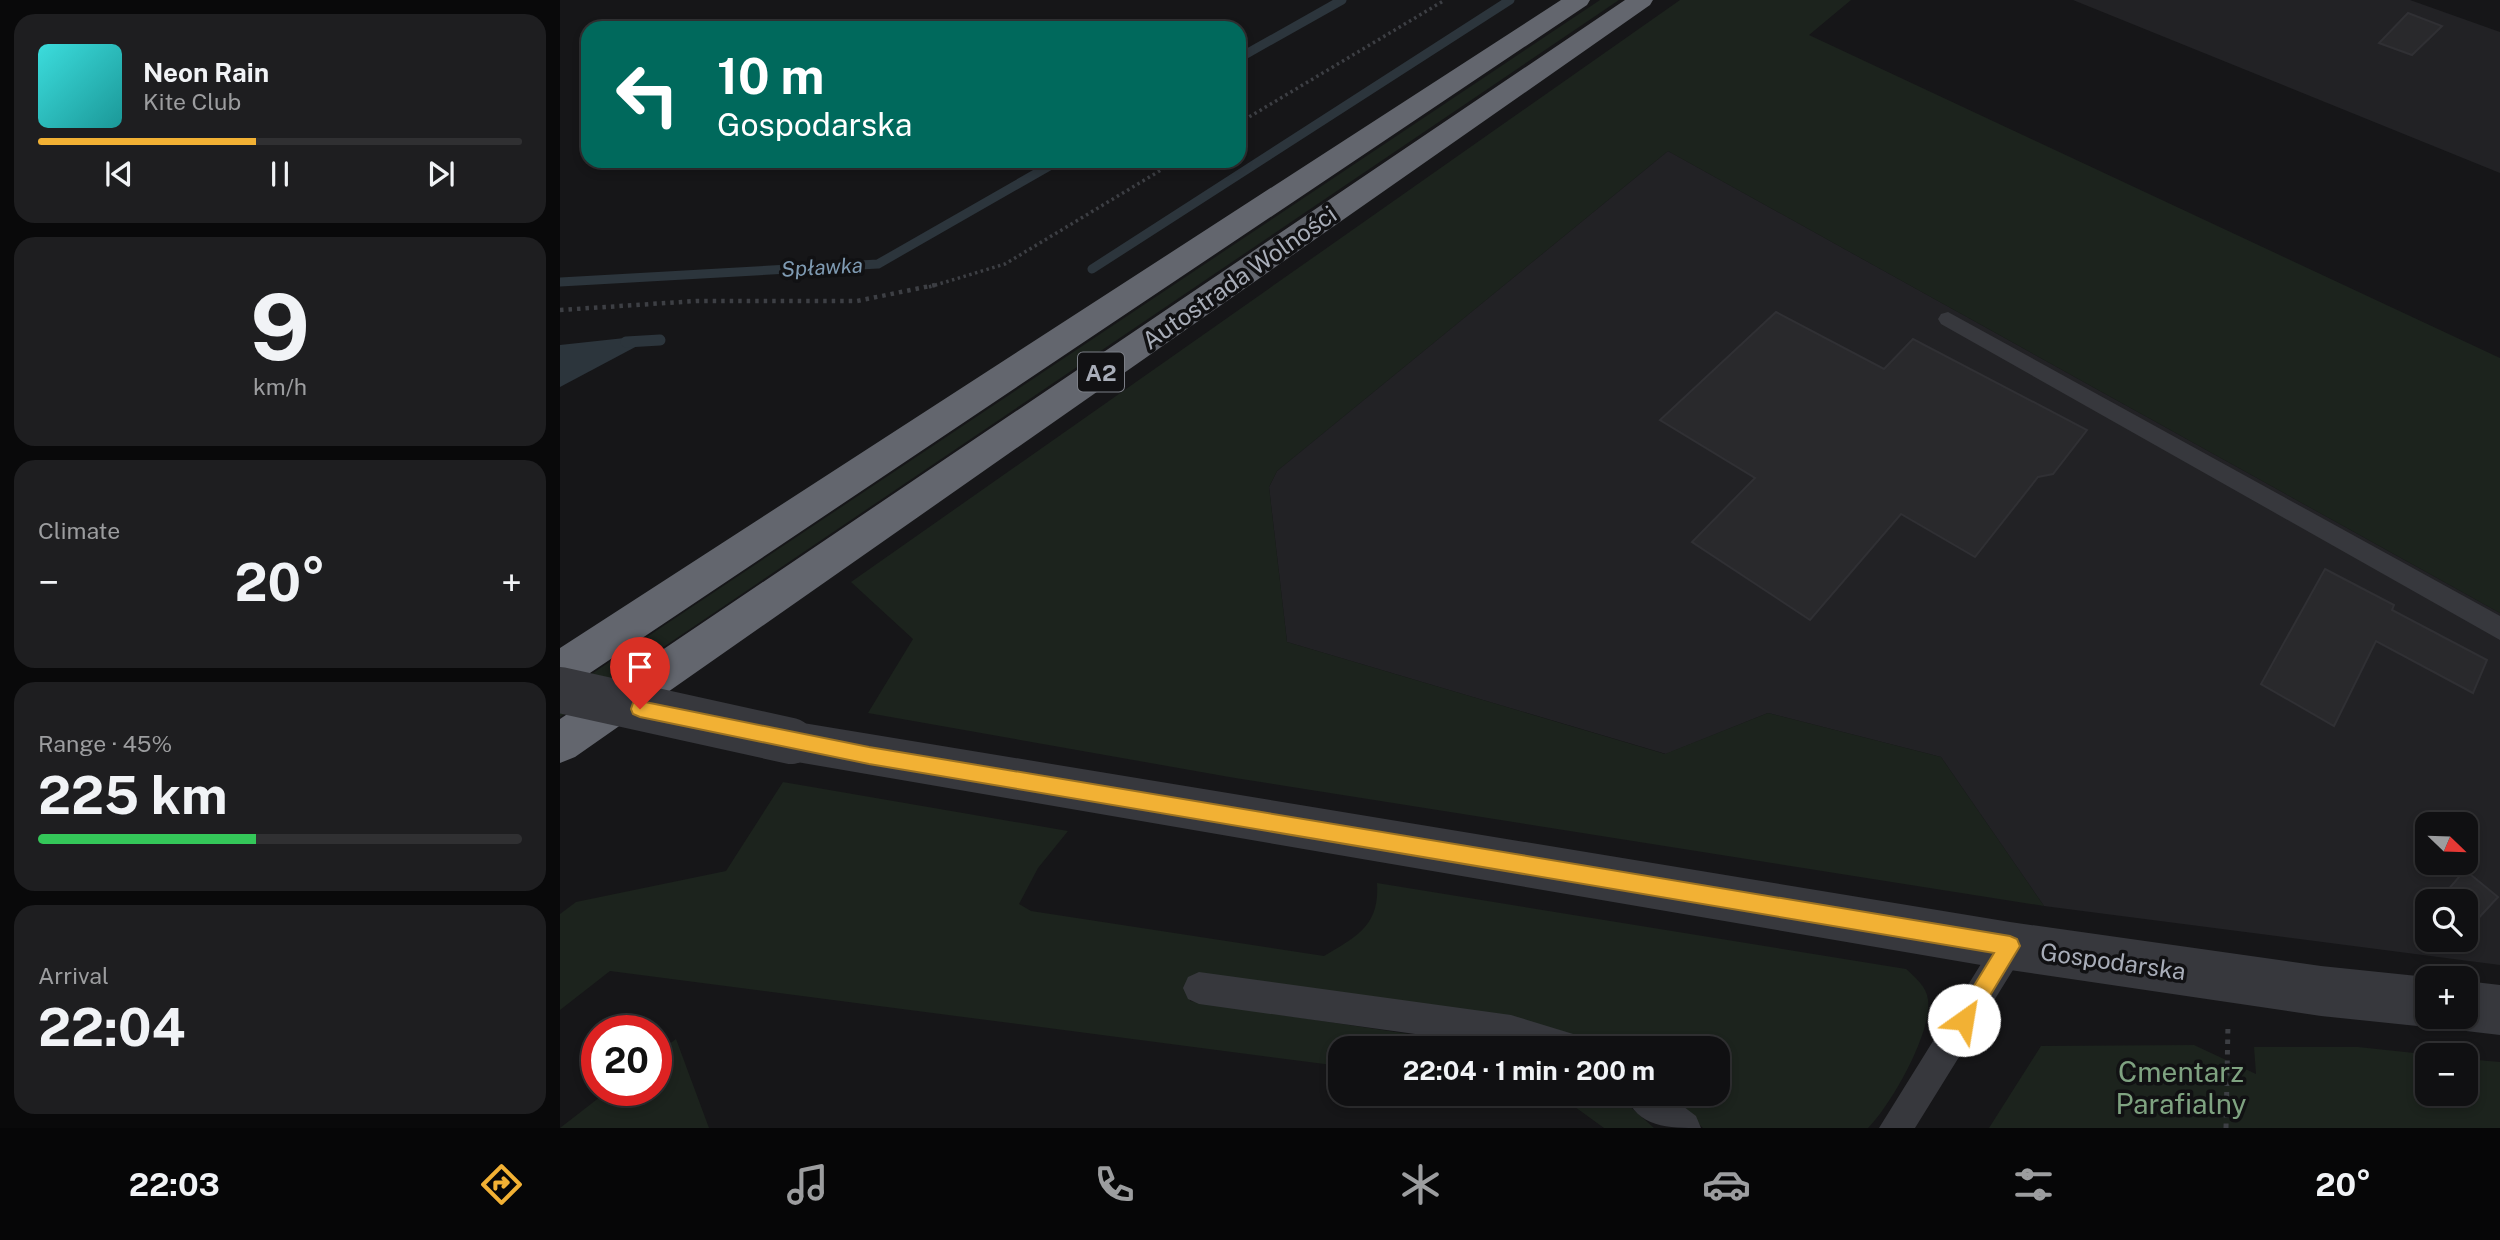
<!DOCTYPE html>
<meta charset="utf-8">
<style>
body{margin:0;font-family:"Public Sans",sans-serif;background:#1e1e20;color:#f1f3f6;height:100vh;display:flex;flex-direction:column;font-size:26px;white-space:nowrap}
*{box-sizing:border-box;margin:0}
p{font-size:23px;color:#9c9d9f}
.icon{flex:none;width:38px;height:38px;fill:none;stroke:currentColor;stroke-width:2;stroke-linecap:round;stroke-linejoin:round}
.map{position:relative;flex:1;overflow:hidden}
.panel{display:flex;flex-direction:column;gap:14px;padding:14px;background:#09090a;width:560px}
.panel>*{flex:none}
.hud{position:absolute;left:21px;top:21px;width:665px;height:147px;border-radius:21px;box-shadow:0 4px 10px #0003,0 0 0 2px #303032;background:#00695c;color:#fff;overflow:hidden}
.needle{width:46px;rotate:113deg}
.buttons{position:absolute;left:1855px;top:812px;display:grid;gap:14px}
.buttons a{display:grid;place-items:center;width:63px;height:63px;border-radius:14px;background:#101012;box-shadow:0 4px 10px #0003,0 0 0 2px #303032;font-size:35px}
.speed{position:absolute;left:21px;top:1015px;display:flex;gap:14px;font-size:35px;font-weight:700;text-align:center}
.speed>*{display:grid;place-content:center;width:91px;height:91px;border-radius:50%;background:#101012;box-shadow:0 4px 10px #0003,0 0 0 2px #303032;line-height:1}
.speed .limit{border:10px solid #d22;background:#fff;color:#111}
.pin{position:absolute;display:grid;place-items:center;width:60px;height:60px;color:#fff;margin:-72px -30px;border-radius:50% 50% 50% 0;rotate:-45deg;box-shadow:0 0 7px #0007}
.pin .icon{rotate:45deg}
.me{position:absolute;width:77px;margin:-38px;rotate:32deg;stroke-linejoin:round;filter:drop-shadow(0 0 5px #0008)}
.turn{display:flex;align-items:center;gap:24px;height:147px;padding:0 21px;font-size:32px}
.turn .icon{width:91px;height:91px;stroke-width:2.5}
.turn b{display:block;font-size:49px;line-height:60px}
.big{font-size:52px;font-weight:700;line-height:1.1}
.panel .card{flex:1;display:flex;flex-direction:column;justify-content:center;gap:10px;min-width:0;padding:0 24px;border-radius:21px;background:#1e1e20}
.panel .dial{align-items:center;gap:0}
.dial b{font-size:91px;line-height:1}
.song{display:flex;align-items:center;gap:21px}
.cover{width:84px;height:84px;border-radius:10px;background:linear-gradient(135deg,hsl(180 70% 55%),hsl(180 70% 35%))}
.played{height:7px;border-radius:4px;background:linear-gradient(90deg,#f2b134 45%,#303032 45%)}
.keys{display:flex;justify-content:space-around;direction:ltr}
.heat{display:flex;justify-content:space-between;align-items:center;font-size:38px;direction:ltr}
.charge{height:10px;border-radius:5px;background:linear-gradient(90deg,#34c759 45%,#303032 0)}
.trip{position:absolute;left:768px;top:1036px;width:402px;height:70px;border-radius:21px;background:#101012;box-shadow:0 4px 10px #0003,0 0 0 2px #303032;font-weight:700;line-height:70px;text-align:center}
.dock{display:flex;height:112px;justify-content:space-around;align-items:center;background:#060607;color:#9c9d9f}
.dock .icon{width:49px;height:49px}
.dock .current{color:#f2b134}
.dock b{font-size:32px;color:#f1f3f6}
main{display:flex;flex:1;min-height:0}
.map>svg:first-child{display:block}
.built{fill:#222225;fill-rule:evenodd}
.green{fill:#1c231d}
.water{fill:#2c353c}
.lines{fill:none;stroke-linecap:round;stroke-linejoin:round}
.stream-far1{stroke:#2c353c;stroke-width:9}
.stream{stroke:#2c353c;stroke-width:11}
.building{fill:#29292c;stroke:#303034;stroke-width:2}
.path-far2{stroke:#3d3f44;stroke-width:3.5;stroke-dasharray:2.5 3.5;stroke-linecap:butt}
.path-far1{stroke:#3d3f44;stroke-width:4.5;stroke-dasharray:3.5 5;stroke-linecap:butt}
.path{stroke:#3d3f44;stroke-width:5;stroke-dasharray:4.5 6;stroke-linecap:butt}
.service{fill:#37383d;fill-rule:evenodd}
.minor{fill:#37383d;fill-rule:evenodd}
.motorway{fill:#63666e;fill-rule:evenodd}
.minor-bridge{stroke:#37383d;stroke-width:46}
.route{fill:#f2b134;stroke:#9d7322;stroke-width:2}
.labels{text-anchor:middle;dominant-baseline:central;stroke-width:7;stroke-linejoin:round;paint-order:stroke}
.far-water-label{font-size:21px;font-style:italic;fill:#7f9bb3;stroke:#111113}
.shield{fill:#111113;stroke:#7b7e86;stroke-width:2}
.shield-label{font-size:23px;font-weight:bold;fill:#a8adb8}
.street-label{font-size:24px;fill:#a8adb8;stroke:#111113}
.near-park-label{font-size:28px;fill:#7fa381;stroke:#111113}
</style>
<main>
<section class="panel">
<div class="card">
<div class="song"><i class="cover"></i><div><b>Neon Rain</b><p>Kite Club</p></div></div>
<div class="played"></div>
<div class="keys"><svg class="icon" aria-label="previous" viewBox="0 0 24 24"><path d="M18 5L8 12l10 7zM5 5v14"/></svg><svg class="icon" aria-label="pause" viewBox="0 0 24 24"><path d="M8 5v14M16 5v14"/></svg><svg class="icon" aria-label="next" viewBox="0 0 24 24"><path d="M6 5l10 7-10 7zM19 5v14"/></svg></div>
</div>
<div class="card dial"><b>9</b><p>km/h</p></div>
<div class="card"><p>Climate</p>
<div class="heat"><a>−</a><b class="big">20°</b><a>+</a></div>
</div>
<div class="card"><p>Range · 45%</p><b class="big">225 km</b><div class="charge"></div></div>
<div class="card"><p>Arrival</p><b class="big">22:04</b></div>
</section>
<div class="map">
<svg width="1940" height="1128" viewBox="0 0 1940 1128">
<rect width="100%" height="100%" fill="#161618"/>
<path class="built" d="M1513,0H1850L1940,32V173Z
M1108,151L1940,613V965L1484,906L1381,757L1208,713L1106,754L727,642L709,487L717,471ZM1867,824H1906V863H1867ZM1867,901H1906V940H1867Z"/>
<path class="green" d="M1040,0H1059L0,717V695Z
M1120,0H1291L1249,35L1940,358V613L1108,151L717,471L709,487L727,642L1105,754L1208,713L1381,757L1484,906L675,778L308,713L353,639L291,582Z
M223,782L508,831L478,868L459,904L471,911L764,956C796,937 820,926 817,883L1346,969C1355,977 1367,987 1368,1000C1372,1033 1331,1105 1308,1128H1143L1105,1094H1158V1048H1042L1015,1035L639,976L630,1001L942,1048H780V1066L50,971L0,1010V914L16,902L166,871Z
M116,1039L149,1128H0L49,1090H96V1054Z
M1634,1045L1696,1074L1694,1047H1798L1873,1055H1867V1094H1906V1059L1940,1062V1128H1429L1481,1046Z
M982,1094H1056L1094,1128H1044L1011,1104Z"/>
<path class="water" d="M74,337L82,338L79,345L0,387V345Z"/>
<g class="lines">
<path class="stream-far1" d="M679,58L782,0
M532,269L950,0
M0,282L318,264L498,161"/>
<path class="stream" d="M66,342L100,340"/>
</g>
<path class="building" d="M1848,13L1882,26L1852,55L1819,43Z
M1216,312L1324,369L1353,339L1527,430L1493,474L1478,477L1415,557L1341,514L1250,620L1132,542L1195,478L1100,420Z
M1765,569L1834,605L1832,610L1927,660L1913,693L1816,641L1774,726L1701,684Z
M1905,870L1938,897L1913,924L1906,918V901H1886L1881,898Z"/>
<g class="lines">
<path class="path-far2" d="M679,123L885,0
M369,287L445,264L616,161"/>
<path class="path-far1" d="M0,310L136,301H297L375,285"/>
<path class="path" d="M1666,1128L1668,1024"/>
<path class="service" d="M1388,312L1940,616V640L1381,324L1378,319L1381,314Z
M1450,931L1461,935L1465,946L1461,957L1355,1128H1319L1439,935Z
M639,972L951,1015L1023,1037L1028,1048H956L639,1004L628,999L623,988L628,977Z
M1065,1094H1107L1136,1116L1141,1128C1108,1128 1078,1128 1065,1094Z"/>
<path class="minor" d="M231,721L1450,922L1761,966L1867,977L1869,978L1867,1017H1886L1867,1027L1761,1016L1450,970L231,761L216,755L210,741L216,727Z
M1906,981L1940,985V1035L1906,1031L1889,1023L1886,1017H1906Z"/>
<path class="motorway" d="M1001,0H1030L1027,5L15,683L0,688V648Z
M1065,0H1093L1090,5L15,757L0,763V719Z"/>
<path class="minor-bridge" d="M0,690L231,741"/>
</g>
<path class="route" d="M80,701L309,747L1450,936L1457,939L1460,946L1411,1027L1404,1030L1396,1027L1393,1020L1434,953L309,764L80,717L73,714L71,709L73,703Z"/>
<g class="labels">
<g class="far-water-label">
<text transform="translate(262 267) rotate(-3)">Spławka</text>
</g>
<rect class="shield" x="518" y="352.5" width="46" height="39" rx="5"/>
<g class="shield-label">
<text x="541" y="372">A2</text>
</g>
<g class="street-label">
<text transform="translate(679 277) rotate(-35)">Autostrada Wolności</text>
<text transform="translate(1553 961) rotate(8)">Gospodarska</text>
</g>
<g class="near-park-label">
<text x="1621" y="1071">Cmentarz<tspan x="1621" dy="32">Parafialny</tspan></text>
</g>
</g>
</svg>
<div class="buttons">
<a><svg class="needle" viewBox="-14 -14 28 28"><path d="M0-13l5 13h-10z" fill="#e53935"/><path d="M0 13l5-13h-10z" fill="#9c9d9f"/></svg></a>
<a><svg class="icon" aria-label="search" viewBox="0 0 24 24"><circle cx="10" cy="10" r="6"/><path d="M15 15l6 6"/></svg></a>
<a>+</a>
<a>−</a>
</div>
<div class="speed"><div class="limit">20</div></div>
<div class="pin" style="left:80px;top:709px;background:#d93025"><svg class="icon" aria-label="arrive" viewBox="0 0 24 24"><path d="M6 21V4h12l-3 4 3 4H6"/></svg></div>
<svg class="me" style="left:1404px;top:1020px" viewBox="-20 -20 40 40"><circle r="19" fill="#fff"/><path d="M0-13L10 11 0 6-10 11z" fill="#f2b134"/></svg>
<div class="trip">22:04 · 1 min · 200 m</div>
<div class="hud">
<div class="turn"><svg class="icon" aria-label="left" viewBox="0 0 24 24"><path d="M17 20v-9H6M10 6l-5 5 5 5"/></svg><div><b>10 m</b>Gospodarska</div></div>
</div>
</div>
</main>
<nav class="dock">
<b>22:03</b>
<svg class="icon current" aria-label="directions" viewBox="0 0 24 24"><path d="M12 3l9 9-9 9-9-9zM9 14v-3h6M13 9l2 2-2 2"/></svg>
<svg class="icon" aria-label="music" viewBox="0 0 24 24"><path d="M9 18V5l10-2v13"/><circle cx="6" cy="18" r="3"/><circle cx="16" cy="16" r="3"/></svg>
<svg class="icon" aria-label="phone" viewBox="0 0 24 24"><path d="M5 4h4l2 5-3 2q2 4 5 5l2-3 5 2v4C11 20 4 13 5 4z"/></svg>
<svg class="icon" aria-label="climate" viewBox="0 0 24 24"><path d="M12 3v18M4 7l16 10M4 17L20 7"/></svg>
<svg class="icon" aria-label="car" viewBox="0 0 24 24"><path d="M5 17H2v-5l4-1 3-4h7l3 4 3 1v5h-3M9 17h6M6 11h13"/><circle cx="7" cy="17" r="2"/><circle cx="17" cy="17" r="2"/></svg>
<svg class="icon" aria-label="filters" viewBox="0 0 24 24"><path d="M4 7h16M4 17h16"/><circle cx="9" cy="7" r="2"/><circle cx="15" cy="17" r="2"/></svg>
<b>20°</b>
</nav>
